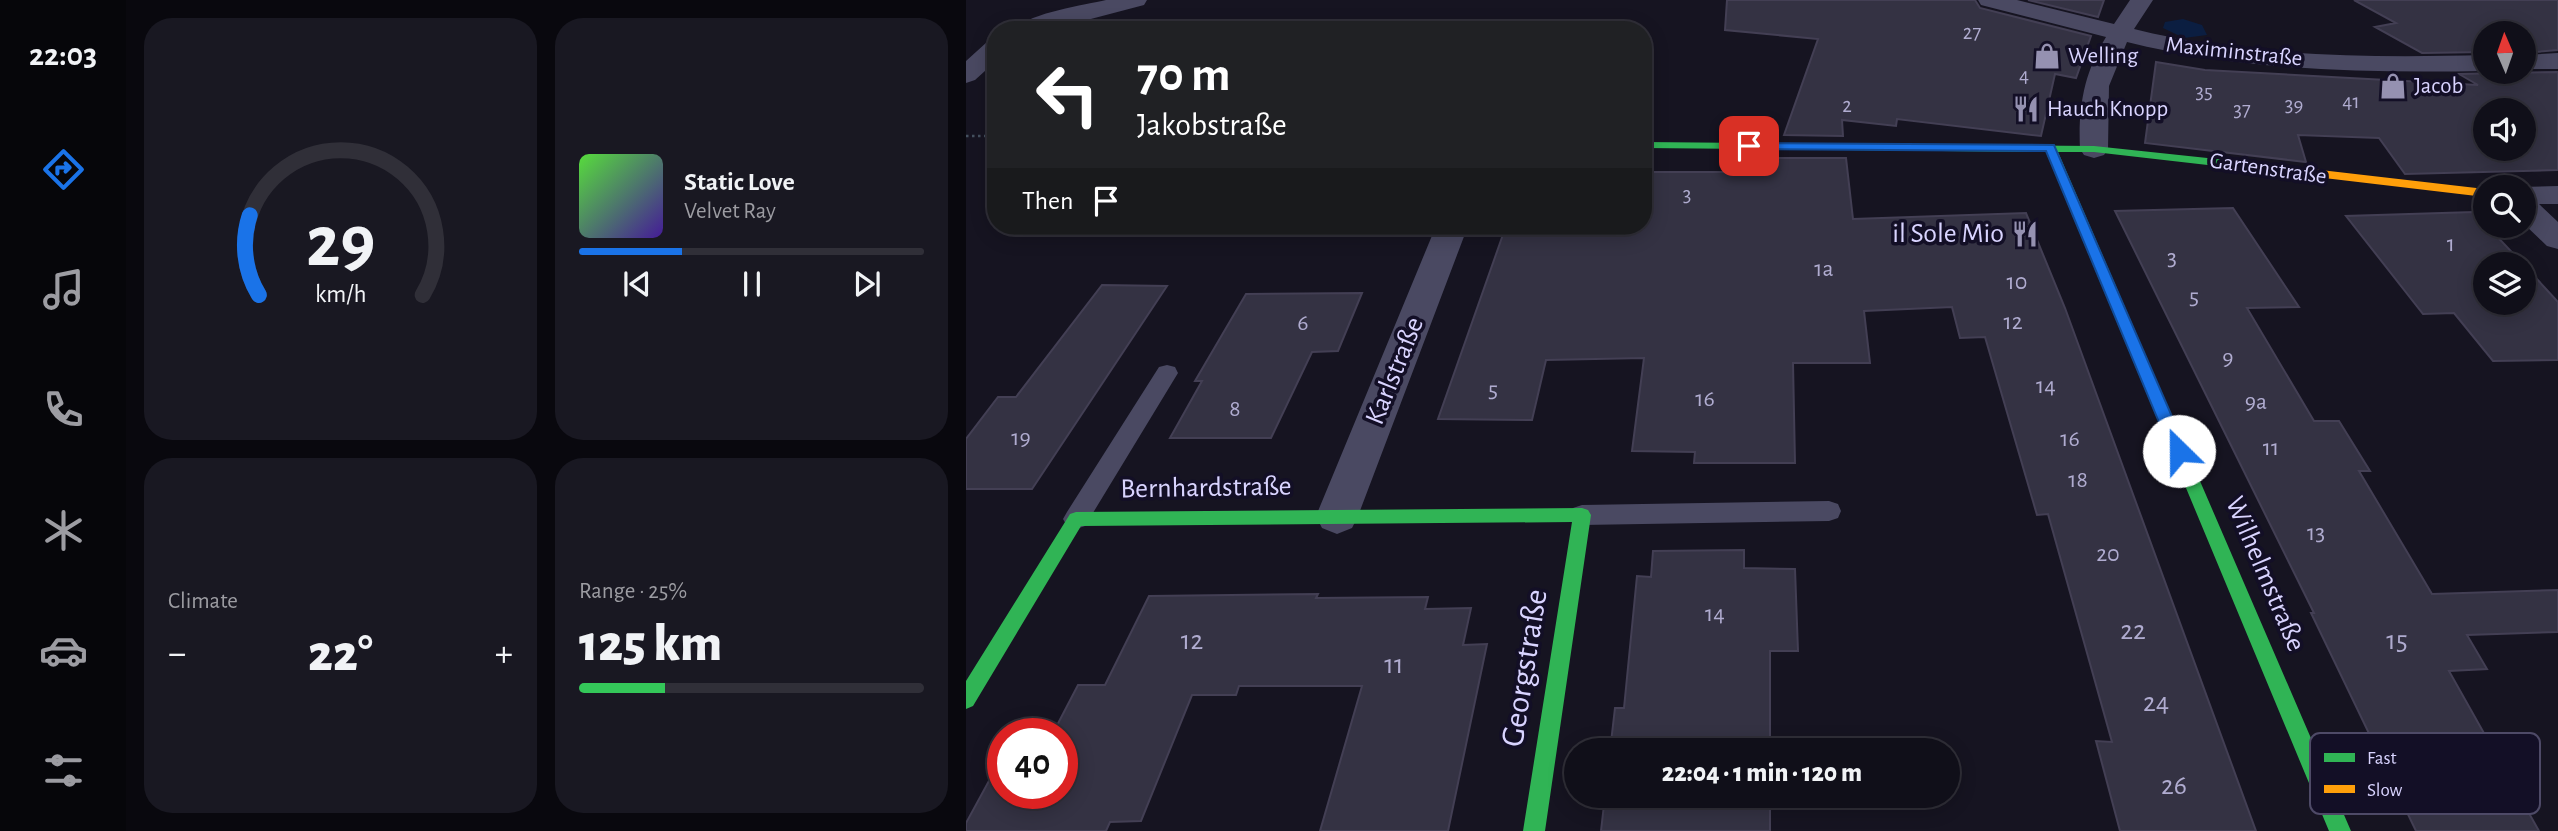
<!DOCTYPE html>
<meta charset="utf-8">
<style>
body{margin:0;font-family:"Alegreya Sans",sans-serif;background:#191822;color:#f1f3f6;height:100vh;display:flex;flex-direction:column;font-size:26px;white-space:nowrap}
*{box-sizing:border-box;margin:0}
p{font-size:23px;color:#9c9ca2}
.icon{flex:none;width:38px;height:38px;fill:none;stroke:currentColor;stroke-width:2;stroke-linecap:round;stroke-linejoin:round}
.map{position:relative;flex:1;overflow:hidden}
.panel{display:flex;flex-direction:column;gap:18px;padding:18px;background:#09080e;width:840px}
.panel>*{flex:none}
.banner{position:absolute;left:21px;top:21px;width:665px;height:214px;border-radius:28px;box-shadow:0 4px 18px #0003,0 0 0 2px #302f38;background:#202124;color:#fff;overflow:hidden}
.needle{width:46px;rotate:358deg}
.tools{position:absolute;left:1507px;top:21px;display:grid;gap:14px}
.tools a{display:grid;place-items:center;width:63px;height:63px;border-radius:50%;background:#100f19;box-shadow:0 4px 18px #0003,0 0 0 2px #302f38;font-size:35px}
.speed{position:absolute;left:21px;top:718px;display:flex;gap:14px;font-size:35px;font-weight:700;text-align:center}
.speed>*{display:grid;place-content:center;width:91px;height:91px;border-radius:50%;background:#100f19;box-shadow:0 4px 18px #0003,0 0 0 2px #302f38;line-height:1}
.speed .limit{border:10px solid #d22;background:#fff;color:#111}
.pin{position:absolute;display:grid;place-items:center;width:60px;height:60px;color:#fff;margin:-30px;border-radius:14px;box-shadow:0 4px 10px #0006}
.me{position:absolute;width:77px;margin:-38px;rotate:337deg;stroke-linejoin:round;filter:drop-shadow(0 0 5px #0008)}
.turn{display:flex;align-items:center;gap:24px;height:147px;padding:0 35px;font-size:32px}
.turn .icon{width:91px;height:91px;stroke-width:2.5}
.turn b{display:block;font-size:49px;line-height:60px}
.then{display:flex;align-items:center;height:66px;padding:0 35px;background:#0003;gap:14px;font-size:26px}
.big{font-size:52px;font-weight:800;line-height:1.1}
.panel .tile{flex:1;display:flex;flex-direction:column;justify-content:center;gap:10px;min-width:0;padding:0 24px;border-radius:28px;background:#191822}
.panel .dial{align-items:center;gap:0}
.dial svg{height:182px;overflow:visible;fill:none;stroke:#302f38;stroke-width:7;stroke-linecap:round;text-anchor:middle}
.dial text{fill:#f1f3f6;stroke:none}
.song{display:flex;align-items:center;gap:21px}
.cover{width:84px;height:84px;border-radius:10px;background:linear-gradient(135deg,hsl(110 70% 55%),hsl(260 70% 35%))}
.played{height:7px;border-radius:4px;background:linear-gradient(90deg,#1a73e8 30%,#302f38 30%)}
.keys{display:flex;justify-content:space-around;direction:ltr}
.heat{display:flex;justify-content:space-between;align-items:center;font-size:38px;direction:ltr}
.charge{height:10px;border-radius:5px;background:linear-gradient(90deg,#34c759 25%,#302f38 0)}
.panel .tiles{flex:1;display:grid;gap:18px;grid-template-columns:repeat(2,1fr)}
.trip{position:absolute;left:598px;top:738px;width:396px;height:70px;border-radius:35px;background:#100f19;box-shadow:0 4px 18px #0003,0 0 0 2px #302f38;font-weight:800;line-height:70px;text-align:center}
main{display:flex;flex:1;min-height:0}
.menu{display:flex;flex-direction:column;width:126px;justify-content:space-around;align-items:center;background:#06060a;color:#9c9ca2}
.menu .icon{width:49px;height:49px}
.menu .active{color:#1a73e8}
.menu b{font-size:32px;color:#f1f3f6}
.map>svg:first-child{display:block}
.water{fill:#0b1e41}
.building{fill:#343243;stroke:#433f54;stroke-width:2;fill-rule:evenodd}
.lines{fill:none;stroke-linecap:round;stroke-linejoin:round}
.path{stroke:#44505f;stroke-width:2.5;stroke-dasharray:2.5 3.5;stroke-linecap:butt}
.lane{fill:#4a4962;fill-rule:evenodd}
.street{fill:#4a4962;fill-rule:evenodd}
.fast{fill:#30b455;fill-rule:evenodd}
.slow{fill:#ff9f0a;fill-rule:evenodd}
.route{fill:#1a73e8;stroke:#114b97;stroke-width:2}
.labels{text-anchor:middle;dominant-baseline:central;stroke-width:7;stroke-linejoin:round;paint-order:stroke}
.far-number-label{font-size:21px;fill:#b0acd0}
.far-street-label{font-size:23px;fill:#d9d4ff;stroke:#130f26}
.far-poi-label{font-size:23px;fill:#d9d4ff;stroke:#130f26;text-anchor:start}
.number-label{font-size:24px;fill:#b0acd0}
.poi-label{font-size:28px;fill:#d9d4ff;stroke:#130f26;text-anchor:end}
.street-label{font-size:28px;fill:#d9d4ff;stroke:#130f26}
.near-number-label{font-size:28px;fill:#b0acd0}
.near-street-label{font-size:33px;fill:#d9d4ff;stroke:#130f26}
.key{fill:#130f26;stroke:#4e4a67;stroke-width:2}
.key-label{font-size:19px;fill:#d9d4ff}
</style>
<main>
<nav class="menu">
<b>22:03</b>
<svg class="icon active" aria-label="directions" viewBox="0 0 24 24"><path d="M12 3l9 9-9 9-9-9zM9 14v-3h6M13 9l2 2-2 2"/></svg>
<svg class="icon" aria-label="music" viewBox="0 0 24 24"><path d="M9 18V5l10-2v13"/><circle cx="6" cy="18" r="3"/><circle cx="16" cy="16" r="3"/></svg>
<svg class="icon" aria-label="phone" viewBox="0 0 24 24"><path d="M5 4h4l2 5-3 2q2 4 5 5l2-3 5 2v4C11 20 4 13 5 4z"/></svg>
<svg class="icon" aria-label="climate" viewBox="0 0 24 24"><path d="M12 3v18M4 7l16 10M4 17L20 7"/></svg>
<svg class="icon" aria-label="car" viewBox="0 0 24 24"><path d="M5 17H2v-5l4-1 3-4h7l3 4 3 1v5h-3M9 17h6M6 11h13"/><circle cx="7" cy="17" r="2"/><circle cx="17" cy="17" r="2"/></svg>
<svg class="icon" aria-label="filters" viewBox="0 0 24 24"><path d="M4 7h16M4 17h16"/><circle cx="9" cy="7" r="2"/><circle cx="15" cy="17" r="2"/></svg>
</nav>
<section class="panel">
<div class="tiles">
<div class="tile dial"><svg viewBox="0 0 100 80">
<path d="M14 69A42 42 0 1 1 86 69"/>
<path d="M14 69A42 42 0 0 1 10 34" stroke="#1a73e8"/>
<text x="50" y="56" font-size="32" font-weight="700">29</text>
<text x="50" y="72" font-size="11">km/h</text>
</svg></div>
<div class="tile">
<div class="song"><i class="cover"></i><div><b>Static Love</b><p>Velvet Ray</p></div></div>
<div class="played"></div>
<div class="keys"><svg class="icon" aria-label="previous" viewBox="0 0 24 24"><path d="M18 5L8 12l10 7zM5 5v14"/></svg><svg class="icon" aria-label="pause" viewBox="0 0 24 24"><path d="M8 5v14M16 5v14"/></svg><svg class="icon" aria-label="next" viewBox="0 0 24 24"><path d="M6 5l10 7-10 7zM19 5v14"/></svg></div>
</div>
<div class="tile"><p>Climate</p>
<div class="heat"><a>−</a><b class="big">22°</b><a>+</a></div>
</div>
<div class="tile"><p>Range · 25%</p><b class="big">125 km</b><div class="charge"></div></div>
</div>
</section>
<div class="map">
<svg width="1592" height="831" viewBox="0 0 1592 831">
<rect width="100%" height="100%" fill="#161421"/>
<path class="water" d="M1217,19L1236,25L1241,35L1218,38L1197,28L1199,22Z"/>
<path class="building" d="M761,0H1009L1014,8L1125,36L1110,78L1089,74L1075,136L931,119L930,126L876,120L877,136L818,135L852,39L759,30Z
M1062,0H1138L1132,17Z
M1388,0H1592V50L1558,53V33H1519V52L1456,53L1409,27L1430,23Z
M1190,62L1239,70L1512,85L1493,74L1592,72V170L1439,174L1413,138L1332,135L1340,162L1179,143ZM1519,110H1558V149H1519Z
M810,158H880L887,219L1060,213L1099,308L1290,831H1154L1130,741L1146,742L1082,514L1071,515L1019,337L994,338L986,307L898,311L904,363H827L829,463H728L729,452L666,451L678,358L580,360L566,420L472,419L540,226H677V172H805Z
M1267,208L1333,307L1281,308L1348,421H1373L1404,471H1393L1466,594L1592,590V632L1501,635L1521,669L1483,671L1573,831H1450L1345,613H1348L1149,211Z
M1508,212L1557,264H1519V303H1558V265L1592,302V360L1527,361L1488,313L1457,314L1380,216Z
M136,285L201,286L66,489H0V439L32,397H50Z
M396,293L372,351L346,352L305,438H204L236,381H229L280,294Z
M778,550V568L829,569L832,651H804V751H644L649,708H658L671,576L685,577L687,551Z
M352,594L350,598L462,597L459,609L505,608L497,645L521,644L482,831H354L396,686H273L270,695H226L175,821L144,822L140,831H0V823L24,779H37V793H96V733H87L112,685H139L183,596Z
M639,796H804V831H635Z"/>
<g class="lines">
<path class="path" d="M0,136H30"/>
<path class="lane" d="M201,365L209,367L212,373L119,526L110,529L101,526L97,519L101,512L193,367Z
M863,501L872,504L875,511L872,518L863,521L616,525L607,522L604,515L607,508L616,505Z"/>
<path class="street" d="M140,0H181L178,5L83,30H49C61,13 119,5 140,0Z
M1012,0H1051L1148,24L1164,0H1187L1168,29C1280,57 1404,58 1519,55V71C1400,73 1277,71 1161,42L1143,86L1142,149L1138,155L1128,158L1118,155L1114,149C1112,107 1118,73 1140,37L1015,5Z
M30,40V61L9,80L0,83V61L21,42Z
M1592,53V69H1558V55Z
M1592,186V204H1573L1592,222V249L1581,246L1558,224V187H1553Z
M470,226H502L392,516L386,528L371,534L356,528L350,516Z"/>
<path class="fast" d="M677,142L1128,146L1298,164V170L1294,171L1128,152H1092L1385,831H1363L1080,152L677,148Z
M616,508L622,510L625,515L579,831H557L606,522L115,526L7,706L0,709V681L104,514L110,512Z"/>
<path class="slow" d="M1294,163L1519,189V197L1290,170V164Z"/>
</g>
<path class="route" d="M779,143L1088,145L1221,451L1219,456H1207L1205,451L1080,151L783,149L777,146Z"/>
<defs>
<g id="shop-bare" transform="scale(2.1)"><path d="M-5-2.5h2.3a2.7 3.5 0 0 1 5.4 0H5L5.5 6h-11ZM-1.5-2.5h3a1.5 2.3 0 0 0-3 0Z" fill="#9591b1" stroke="#130f26" stroke-width="2.5" paint-order="stroke"/></g>
<g id="restaurant-bare" transform="scale(2.1)"><path d="M-5-6h1v4h1v-4h1v4h1v-4h1v5L-1.5 .5V6h-2V.5L-5-1ZM5-6V6H3V1.5H1.5Q1.5-4 5-6Z" fill="#9591b1" stroke="#130f26" stroke-width="2.5" paint-order="stroke"/></g>
</defs>
<g fill-rule="evenodd">
<use href="#shop-bare" x="1081" y="56"/>
<use href="#shop-bare" x="1427" y="86"/>
<use href="#restaurant-bare" x="1060" y="109"/>
<use href="#restaurant-bare" x="1059" y="234"/>
</g>
<g class="labels">
<g class="far-number-label">
<text x="1006" y="32">27</text>
<text x="1058" y="75">4</text>
<text x="1238" y="91">35</text>
<text x="1385" y="101">41</text>
<text x="1328" y="104">39</text>
<text x="881" y="105">2</text>
<text x="1276" y="109">37</text>
<text x="721" y="194">3</text>
</g>
<g class="far-street-label">
<text transform="translate(1268 52) rotate(6)">Maximinstraße</text>
<text transform="translate(1302 169) rotate(8)">Gartenstraße</text>
</g>
<g class="far-poi-label">
<text x="1102" y="56">Welling</text>
<text x="1448" y="86">Jacob</text>
<text x="1081" y="109">Hauch Knopp</text>
</g>
<g class="number-label">
<text x="1485" y="244">1</text>
<text x="1206" y="258">3</text>
<text x="858" y="269">1a</text>
<text x="1051" y="282">10</text>
<text x="1228" y="297">5</text>
<text x="1047" y="322">12</text>
<text x="337" y="323">6</text>
<text x="1262" y="358">9</text>
<text x="1080" y="386">14</text>
<text x="527" y="390">5</text>
<text x="739" y="399">16</text>
<text x="1290" y="402">9a</text>
<text x="269" y="409">8</text>
<text x="55" y="438">19</text>
<text x="1104" y="439">16</text>
<text x="1305" y="448">11</text>
<text x="1112" y="480">18</text>
<text x="1350" y="533">13</text>
<text x="1142" y="554">20</text>
<text x="749" y="614">14</text>
</g>
<g class="poi-label">
<text x="1038" y="234">il Sole Mio</text>
</g>
<g class="street-label">
<text transform="translate(429 371) rotate(-68)">Karlstraße</text>
<text transform="translate(240 488) rotate(-1)">Bernhardstraße</text>
<text transform="translate(1299 574) rotate(67)">Wilhelmstraße</text>
</g>
<g class="near-number-label">
<text x="1167" y="631">22</text>
<text x="226" y="641">12</text>
<text x="1431" y="641">15</text>
<text x="428" y="665">11</text>
<text x="1190" y="703">24</text>
<text x="1208" y="786">26</text>
</g>
<g class="near-street-label">
<text transform="translate(559 668) rotate(-81)">Georgstraße</text>
</g>
</g>
<rect x="1344" y="733" width="230" height="81" rx="10" class="key"/>
<rect x="1358" y="753" width="31" height="9" fill="#30b455"/>
<rect x="1358" y="785" width="31" height="8" fill="#ff9f0a"/>
<g class="key-label">
<text x="1401" y="764">Fast</text>
<text x="1401" y="796">Slow</text>
</g>
</svg>
<div class="tools">
<a><svg class="needle" viewBox="-14 -14 28 28"><path d="M0-13l5 13h-10z" fill="#e53935"/><path d="M0 13l5-13h-10z" fill="#9c9ca2"/></svg></a>
<a><svg class="icon" aria-label="sound" viewBox="0 0 24 24"><path d="M4 9h4l5-4v14l-5-4H4zM17 9q2 3 0 6"/></svg></a>
<a><svg class="icon" aria-label="search" viewBox="0 0 24 24"><circle cx="10" cy="10" r="6"/><path d="M15 15l6 6"/></svg></a>
<a><svg class="icon" aria-label="layers" viewBox="0 0 24 24"><path d="M12 4l9 5-9 5-9-5zM3 14l9 5 9-5"/></svg></a>
</div>
<div class="speed"><div class="limit">40</div></div>
<div class="pin" style="left:783px;top:146px;background:#d93025"><svg class="icon" aria-label="arrive" viewBox="0 0 24 24"><path d="M6 21V4h12l-3 4 3 4H6"/></svg></div>
<svg class="me" style="left:1213px;top:451px" viewBox="-20 -20 40 40"><circle r="19" fill="#fff"/><path d="M0-13L10 11 0 6-10 11z" fill="#1a73e8"/></svg>
<div class="trip">22:04 · 1 min · 120 m</div>
<div class="banner">
<div class="turn"><svg class="icon" aria-label="left" viewBox="0 0 24 24"><path d="M17 20v-9H6M10 6l-5 5 5 5"/></svg><div><b>70 m</b>Jakobstraße</div></div>
<div class="then">Then<svg class="icon" aria-label="arrive" viewBox="0 0 24 24"><path d="M6 21V4h12l-3 4 3 4H6"/></svg></div>
</div>
</div>
</main>
